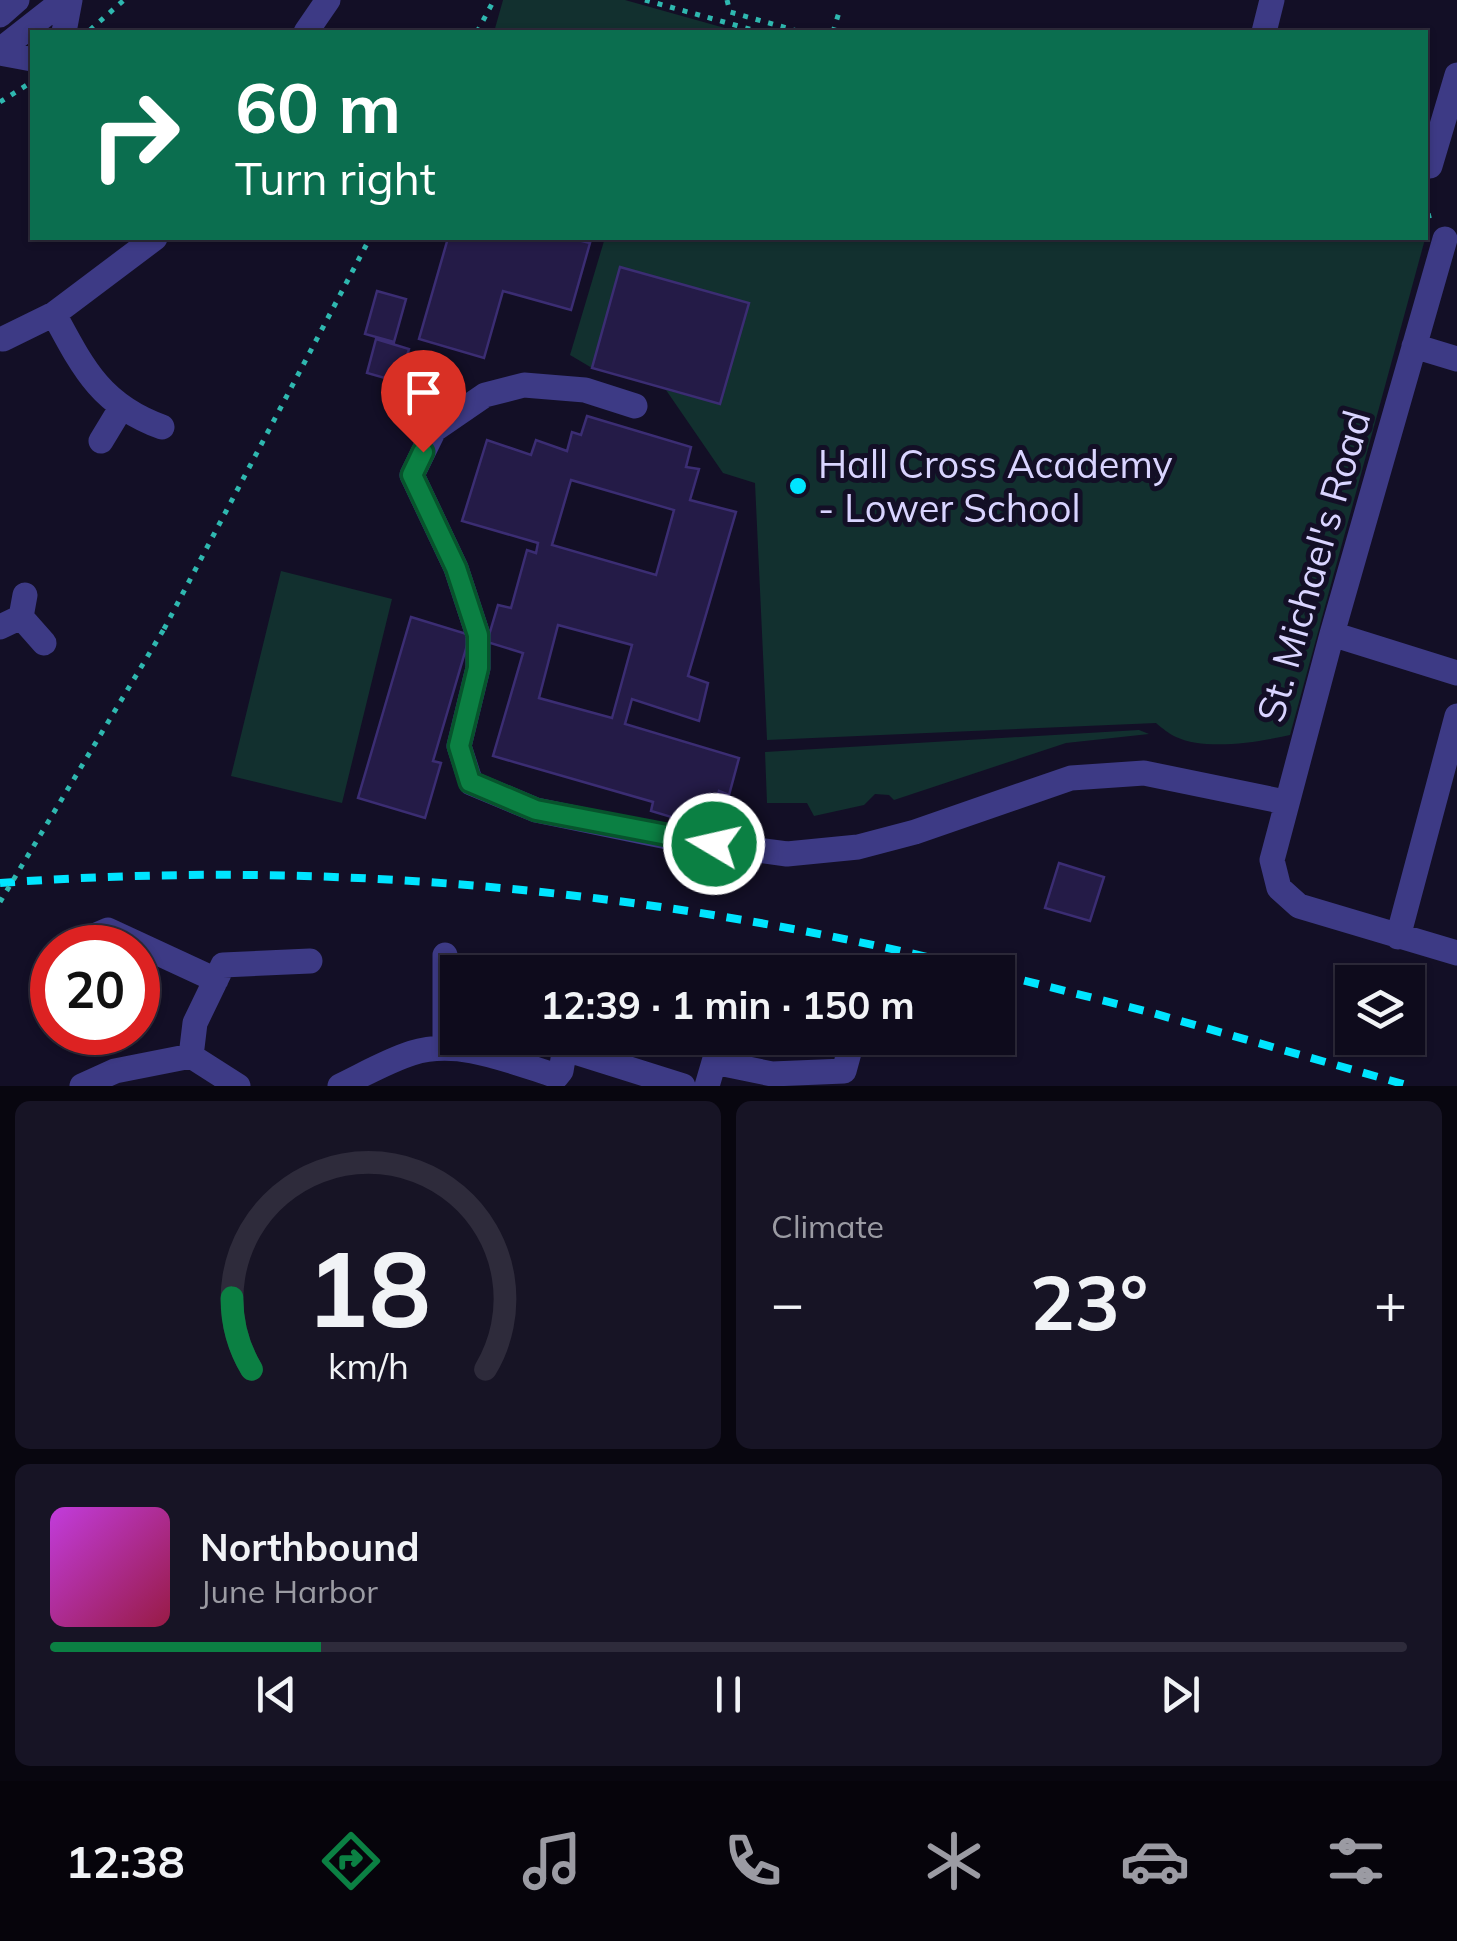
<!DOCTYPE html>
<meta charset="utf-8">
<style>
body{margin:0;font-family:Mulish,sans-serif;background:#171425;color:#f1f3f6;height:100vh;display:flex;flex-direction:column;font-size:38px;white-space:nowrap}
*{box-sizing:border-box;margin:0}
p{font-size:32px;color:#9b9ba3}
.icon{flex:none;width:55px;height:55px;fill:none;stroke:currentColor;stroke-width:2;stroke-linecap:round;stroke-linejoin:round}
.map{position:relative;height:1086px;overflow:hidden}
.panel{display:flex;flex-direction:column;gap:15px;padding:15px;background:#08060f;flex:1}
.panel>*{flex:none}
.hud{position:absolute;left:30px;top:30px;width:1398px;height:210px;border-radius:0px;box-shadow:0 2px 8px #0004,0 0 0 2px #2e2b3b;background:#0b6e4f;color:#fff;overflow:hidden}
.buttons{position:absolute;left:1335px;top:965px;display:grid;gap:20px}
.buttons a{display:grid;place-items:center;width:90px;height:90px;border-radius:0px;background:#0e0b1c;box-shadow:0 2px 8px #0004,0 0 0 2px #2e2b3b;font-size:50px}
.speed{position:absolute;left:30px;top:925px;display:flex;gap:20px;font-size:50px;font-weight:700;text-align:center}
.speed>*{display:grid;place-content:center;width:130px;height:130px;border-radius:50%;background:#0e0b1c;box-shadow:0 2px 8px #0004,0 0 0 2px #2e2b3b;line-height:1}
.speed .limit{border:15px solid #d22;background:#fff;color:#111}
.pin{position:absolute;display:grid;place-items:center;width:85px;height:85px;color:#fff;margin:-102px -42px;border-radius:50% 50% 50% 0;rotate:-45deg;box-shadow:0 0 10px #0007}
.pin .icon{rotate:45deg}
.me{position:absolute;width:110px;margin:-55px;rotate:279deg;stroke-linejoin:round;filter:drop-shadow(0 0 8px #0008)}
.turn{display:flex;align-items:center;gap:35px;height:210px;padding:0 40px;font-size:45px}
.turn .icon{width:130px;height:130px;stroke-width:2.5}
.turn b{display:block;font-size:70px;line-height:85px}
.big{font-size:75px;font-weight:700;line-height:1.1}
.panel .widget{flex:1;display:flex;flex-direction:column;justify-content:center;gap:15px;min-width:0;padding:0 35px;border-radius:15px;background:#171425}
.panel .dial{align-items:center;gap:0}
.dial svg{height:260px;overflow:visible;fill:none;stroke:#2e2b3b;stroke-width:7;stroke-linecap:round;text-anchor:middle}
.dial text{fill:#f1f3f6;stroke:none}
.song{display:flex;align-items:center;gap:30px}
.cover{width:120px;height:120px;border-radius:15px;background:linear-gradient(135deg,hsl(290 70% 55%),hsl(340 70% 35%))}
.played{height:10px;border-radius:5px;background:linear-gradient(90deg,#0b8043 20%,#2e2b3b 20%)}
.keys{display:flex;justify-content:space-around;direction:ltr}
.heat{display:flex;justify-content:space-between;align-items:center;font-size:55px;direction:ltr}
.panel .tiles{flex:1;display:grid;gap:15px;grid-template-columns:1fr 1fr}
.widget:last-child{grid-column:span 2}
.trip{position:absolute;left:440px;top:955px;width:575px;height:100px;border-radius:0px;background:#0e0b1c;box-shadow:0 2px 8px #0004,0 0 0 2px #2e2b3b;font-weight:700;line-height:100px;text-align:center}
.tabs{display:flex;height:160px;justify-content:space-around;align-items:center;background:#06040b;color:#9b9ba3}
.tabs .icon{width:70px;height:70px}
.tabs .active{color:#0b8043}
.tabs b{font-size:45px;color:#f1f3f6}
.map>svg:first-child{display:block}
.green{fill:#12302f}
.building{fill:#241b47;stroke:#3b2d73;stroke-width:2.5;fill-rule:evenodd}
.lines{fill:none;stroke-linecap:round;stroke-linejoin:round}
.path{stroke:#2fb8b0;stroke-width:5;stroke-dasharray:5 8;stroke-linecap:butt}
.minor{stroke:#3d3a85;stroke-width:25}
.rail{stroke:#00e5ff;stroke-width:8;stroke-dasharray:15 12;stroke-linecap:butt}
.path-bridge{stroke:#2fb8b0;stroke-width:5;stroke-dasharray:5 8;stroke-linecap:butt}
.route-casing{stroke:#07532c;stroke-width:25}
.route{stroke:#0b8043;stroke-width:18}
.poi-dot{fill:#00e5ff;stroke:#130f26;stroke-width:4}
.labels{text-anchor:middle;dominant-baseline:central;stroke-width:10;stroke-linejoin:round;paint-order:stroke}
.poi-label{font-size:38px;fill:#d9d4ff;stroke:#130f26;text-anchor:start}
.street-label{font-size:38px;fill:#d9d4ff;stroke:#130f26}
</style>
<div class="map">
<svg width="1457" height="1086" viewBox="0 0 1457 1086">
<rect width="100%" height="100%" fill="#130f26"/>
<path class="green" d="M503,0H625L739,32H494Z
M1425,227L1428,228L1290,735C1259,742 1206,751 1176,737C1169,734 1162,728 1156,723L767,740L755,483L723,473L666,390L720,404L749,303L621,267L592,368L570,355L604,241L595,238H1425Z
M281,571L392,599L342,803L231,776Z
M1139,730L1149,734L1066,743L894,800L889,795L875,794L864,805L814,816L807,803H767L765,752Z"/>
<path class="building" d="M448,238H570L590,243L571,310L503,291L484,358L419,339Z
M620,267L749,303L720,404L592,368Z
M377,291L406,299L394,342L365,334Z
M376,339L409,349L399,382L367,373Z
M587,416L691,447L686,467L699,469L690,500L736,512L688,676L708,683L699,721L632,699L625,724L739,758L729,795L719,791L708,828L651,811L653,802L493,756L523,653L487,642L498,605L511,608L527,550L536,553L538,543L462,521L487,440L531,455L536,440L567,451L572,432L581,435ZM571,480L674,510L656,575L552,545ZM558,625L632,645L612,718L539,698Z
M411,617L470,635L433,761L441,763L425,818L358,798Z
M1059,863L1104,877L1090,921L1045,908Z"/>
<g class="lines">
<path class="path" d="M645,0L760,32
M727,0L730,12L801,32
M90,30L124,0
M477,32L494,0
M833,32L840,9
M0,102L27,85
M1425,201L1430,221
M164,629L370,238"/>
<path class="minor" d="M0,15L17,0
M64,32L70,0
M306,32L328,0
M1264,32L1272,0
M0,50L64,0
M0,53L32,59
M1425,165L1430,166L1457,75
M1445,239L1332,634L1272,860L1279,888L1299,906L1457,953
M54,314C83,368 101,405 162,427
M3,339L54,314L155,238
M1414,346L1457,359
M635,406L585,390L524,385L485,395L434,430L412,475L456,568L478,635V668L459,746L471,783L536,810L677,839L787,854L858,847L915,832L1071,778L1144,773L1285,802
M101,441L121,408
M21,617L44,643
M0,627L21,617L25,595
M1332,634L1457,673
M1398,937L1457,716
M80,942L108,930L216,980
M445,955V1048
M586,972H587
M191,1056L195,1023L223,965L310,961
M714,1062L772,1074L844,1071L853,1038
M82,1086L115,1071L191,1056L238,1086
M340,1086C363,1075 387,1061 412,1053C460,1038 511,1062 557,1076L561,1071L564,1053L572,1051L683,1086
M707,1086L721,1038"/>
<path class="rail" d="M0,883C335,858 665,891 990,972
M998,974L1149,1012L1410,1086"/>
<path class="path-bridge" d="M0,902L164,629"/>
</g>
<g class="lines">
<g class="route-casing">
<path id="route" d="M423,452L412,475L456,568L478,635V668L459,746L470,782L536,810L714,844"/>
</g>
<use href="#route" class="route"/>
</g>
<circle class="poi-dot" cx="798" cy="486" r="10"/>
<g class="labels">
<g class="poi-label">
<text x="818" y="464">Hall Cross Academy<tspan x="818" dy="44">- Lower School</tspan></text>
</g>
<g class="street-label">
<text transform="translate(1313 566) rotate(-74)">St. Michael's Road</text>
</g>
</g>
</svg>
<div class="buttons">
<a><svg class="icon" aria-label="layers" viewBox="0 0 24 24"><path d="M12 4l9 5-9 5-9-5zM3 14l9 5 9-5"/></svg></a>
</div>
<div class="speed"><div class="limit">20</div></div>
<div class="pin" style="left:423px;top:452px;background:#d93025"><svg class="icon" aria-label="arrive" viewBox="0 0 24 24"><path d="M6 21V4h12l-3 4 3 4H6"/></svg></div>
<svg class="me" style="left:714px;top:844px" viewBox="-20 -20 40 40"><circle r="17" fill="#0b8043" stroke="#fff" stroke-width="3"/><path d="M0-11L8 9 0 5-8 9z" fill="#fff"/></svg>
<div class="trip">12:39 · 1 min · 150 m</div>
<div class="hud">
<div class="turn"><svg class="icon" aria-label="right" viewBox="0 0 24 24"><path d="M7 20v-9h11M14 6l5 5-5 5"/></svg><div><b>60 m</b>Turn right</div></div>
</div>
</div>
<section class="panel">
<div class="tiles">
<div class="widget dial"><svg viewBox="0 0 100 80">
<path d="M14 69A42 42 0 1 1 86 69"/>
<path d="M14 69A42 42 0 0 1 8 47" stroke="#0b8043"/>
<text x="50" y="56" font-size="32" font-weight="700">18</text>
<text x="50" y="72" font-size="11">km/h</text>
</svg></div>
<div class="widget"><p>Climate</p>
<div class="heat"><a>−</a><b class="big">23°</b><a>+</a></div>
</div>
<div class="widget">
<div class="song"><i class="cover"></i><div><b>Northbound</b><p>June Harbor</p></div></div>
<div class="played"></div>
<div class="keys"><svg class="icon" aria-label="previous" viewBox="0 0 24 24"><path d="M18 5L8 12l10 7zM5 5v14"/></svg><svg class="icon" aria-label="pause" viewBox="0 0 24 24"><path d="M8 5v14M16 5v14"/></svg><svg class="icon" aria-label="next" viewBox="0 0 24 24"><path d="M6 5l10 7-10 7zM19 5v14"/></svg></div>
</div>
</div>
</section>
<nav class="tabs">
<b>12:38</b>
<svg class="icon active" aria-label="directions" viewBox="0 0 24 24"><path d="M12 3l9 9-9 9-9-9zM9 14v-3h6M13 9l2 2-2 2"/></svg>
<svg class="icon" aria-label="music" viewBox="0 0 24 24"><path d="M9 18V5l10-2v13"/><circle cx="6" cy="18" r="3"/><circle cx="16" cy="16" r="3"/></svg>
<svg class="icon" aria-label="phone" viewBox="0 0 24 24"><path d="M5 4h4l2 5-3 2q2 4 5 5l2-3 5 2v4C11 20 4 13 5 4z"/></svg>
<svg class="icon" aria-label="climate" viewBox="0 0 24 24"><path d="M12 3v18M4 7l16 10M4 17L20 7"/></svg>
<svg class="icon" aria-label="car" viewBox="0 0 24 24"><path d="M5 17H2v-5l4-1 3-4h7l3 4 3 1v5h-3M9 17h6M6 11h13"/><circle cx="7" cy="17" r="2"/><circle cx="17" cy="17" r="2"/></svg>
<svg class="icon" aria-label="filters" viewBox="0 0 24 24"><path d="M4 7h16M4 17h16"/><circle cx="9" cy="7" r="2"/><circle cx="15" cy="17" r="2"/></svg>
</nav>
